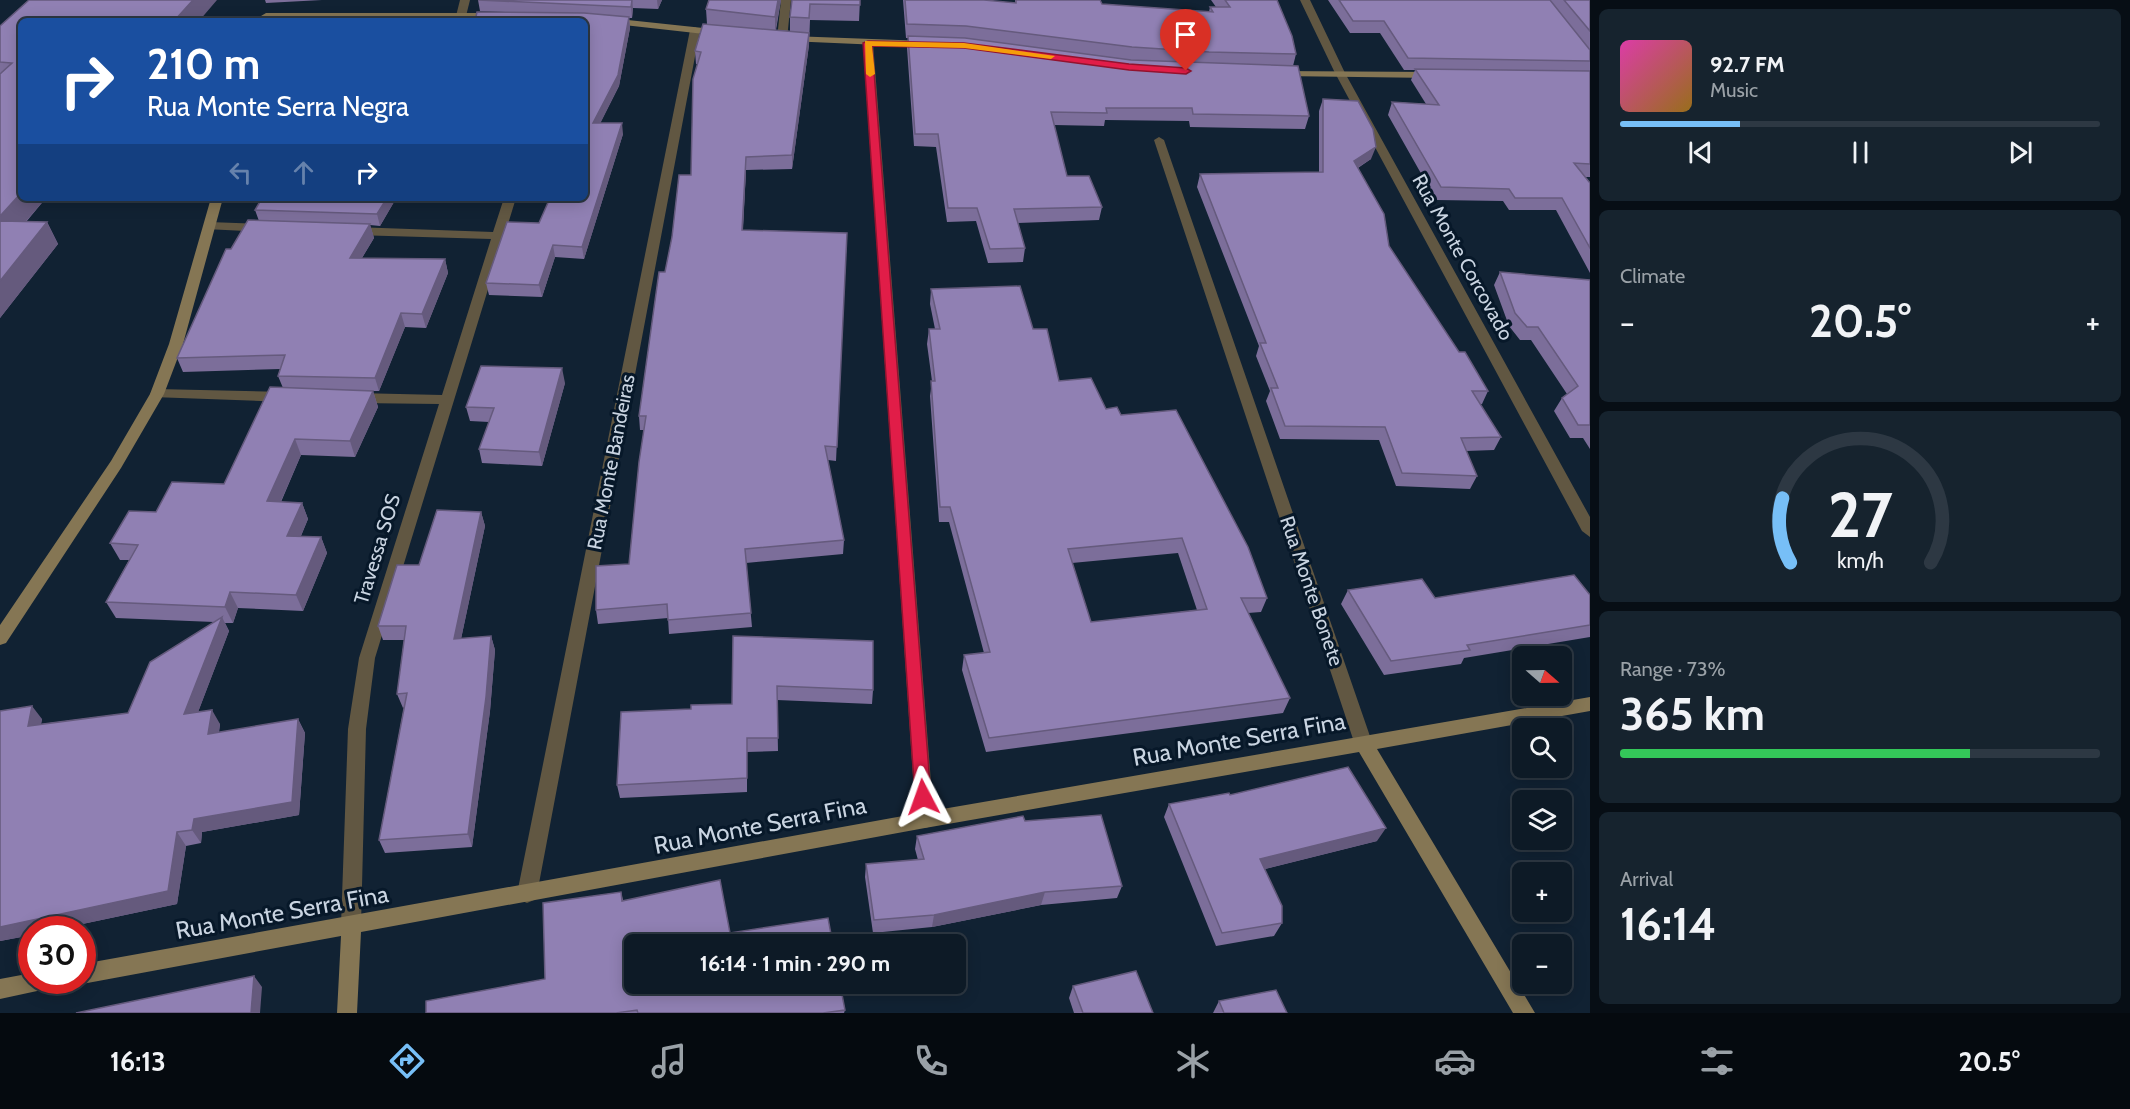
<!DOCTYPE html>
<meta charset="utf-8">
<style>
body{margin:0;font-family:Cabin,sans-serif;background:#16232e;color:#f1f3f6;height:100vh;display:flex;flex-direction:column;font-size:22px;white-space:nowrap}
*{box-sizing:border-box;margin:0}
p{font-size:20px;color:#9aa1a7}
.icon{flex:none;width:33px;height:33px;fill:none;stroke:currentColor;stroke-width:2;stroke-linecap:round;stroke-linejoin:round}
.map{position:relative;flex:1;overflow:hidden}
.details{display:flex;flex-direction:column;gap:9px;padding:9px;background:#070e15;width:540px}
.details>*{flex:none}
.banner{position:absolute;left:18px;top:18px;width:570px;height:183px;border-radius:9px;box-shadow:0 3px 15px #0003,0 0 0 2px #2d3843;background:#1a4fa0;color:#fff;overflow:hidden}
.needle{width:39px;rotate:110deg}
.fabs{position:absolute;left:1512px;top:646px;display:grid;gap:12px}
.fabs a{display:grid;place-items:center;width:60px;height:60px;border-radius:9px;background:#0d1a26;box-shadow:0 3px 15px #0003,0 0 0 2px #2d3843;font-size:30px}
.speed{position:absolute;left:18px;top:916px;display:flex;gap:12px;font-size:30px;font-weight:700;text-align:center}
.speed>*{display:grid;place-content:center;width:78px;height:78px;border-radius:50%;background:#0d1a26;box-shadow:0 3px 15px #0003,0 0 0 2px #2d3843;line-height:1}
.speed .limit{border:9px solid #d22;background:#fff;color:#111}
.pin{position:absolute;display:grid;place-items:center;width:51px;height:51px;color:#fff;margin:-62px -26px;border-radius:50% 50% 50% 0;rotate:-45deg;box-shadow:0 0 6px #0007}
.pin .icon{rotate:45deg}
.me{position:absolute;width:66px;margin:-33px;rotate:356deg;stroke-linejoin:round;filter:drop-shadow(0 0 4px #0008)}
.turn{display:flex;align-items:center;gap:21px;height:126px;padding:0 30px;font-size:27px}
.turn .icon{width:78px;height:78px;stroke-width:2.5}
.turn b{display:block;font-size:42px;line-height:51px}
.lanes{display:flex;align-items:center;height:57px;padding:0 30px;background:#0003;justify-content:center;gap:30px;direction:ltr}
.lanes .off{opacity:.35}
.big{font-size:45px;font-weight:800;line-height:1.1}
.details .tile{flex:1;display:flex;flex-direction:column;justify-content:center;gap:9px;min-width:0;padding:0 21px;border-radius:9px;background:#16232e}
.details .dial{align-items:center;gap:0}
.dial svg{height:156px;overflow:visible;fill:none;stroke:#2d3843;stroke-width:7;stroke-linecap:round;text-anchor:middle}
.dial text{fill:#f1f3f6;stroke:none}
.song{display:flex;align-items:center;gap:18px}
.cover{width:72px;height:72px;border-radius:9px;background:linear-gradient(135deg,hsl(320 70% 55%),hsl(40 70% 35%))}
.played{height:6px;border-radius:3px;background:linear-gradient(90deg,#77bff7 25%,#2d3843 25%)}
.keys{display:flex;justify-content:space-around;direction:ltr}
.heat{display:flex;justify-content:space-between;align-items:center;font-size:33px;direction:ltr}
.charge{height:9px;border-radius:4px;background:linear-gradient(90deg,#34c759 73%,#2d3843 0)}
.trip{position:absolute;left:624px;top:934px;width:342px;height:60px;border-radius:9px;background:#0d1a26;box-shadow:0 3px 15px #0003,0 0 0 2px #2d3843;font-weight:800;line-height:60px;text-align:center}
.tab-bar{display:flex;height:96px;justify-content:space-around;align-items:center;background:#050a0f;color:#9aa1a7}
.tab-bar .icon{width:42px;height:42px}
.tab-bar .current{color:#77bff7}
.tab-bar b{font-size:27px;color:#f1f3f6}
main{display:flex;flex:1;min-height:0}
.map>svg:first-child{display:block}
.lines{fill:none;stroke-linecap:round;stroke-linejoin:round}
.street{fill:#615742;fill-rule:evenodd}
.secondary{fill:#857654;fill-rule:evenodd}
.wall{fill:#7c6e9a;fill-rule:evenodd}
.shaded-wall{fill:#655a7d}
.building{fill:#9080b3;stroke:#655a7d;stroke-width:1.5;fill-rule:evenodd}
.route{fill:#e11d48;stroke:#92132f;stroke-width:1.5}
.slow{fill:#f59e0b}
.labels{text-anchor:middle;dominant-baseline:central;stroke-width:6;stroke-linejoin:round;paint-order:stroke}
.street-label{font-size:20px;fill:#c9d4e1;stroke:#071829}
.near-street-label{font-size:24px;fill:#c9d4e1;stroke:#071829}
</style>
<main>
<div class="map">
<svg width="1590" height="1013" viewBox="0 0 1590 1013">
<rect width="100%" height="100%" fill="#123"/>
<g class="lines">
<path class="street" d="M460,0H470L466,16L461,19L456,16Z
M781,0H791L787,39L782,42L777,39Z
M1300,0H1310L1345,73L1590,517V537L1582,531L1335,73Z
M695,27L700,30L537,894L534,900L527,903L520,900L517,894L690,30Z
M868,40L873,43L934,820L932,826L925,828L918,826L916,820L863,43Z
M1159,137L1164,140L1372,742L1369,747L1363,749L1357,747L1354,742L1154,140Z
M504,198H516L375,658L366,729L361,925L358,932L351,934L344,932L341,925L348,729L359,658L439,404L356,403L349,398L356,393L442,395L491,239L354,235L348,231L354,227L493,232Z
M209,222L264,224L270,228L264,232L205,229V223Z
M157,389L287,392L294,397L287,402L152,397L150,394L152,391Z"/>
<path class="secondary" d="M495,13L498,14V18L266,19L261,16L266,13Z
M609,18L722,30L727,33L722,36L606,23L604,21Z
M791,36L926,41L931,44L926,47L788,41V37Z
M1277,71L1434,72L1439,75L1434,78L1281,76L1277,75Z
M211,198H223L183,344L164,394L121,468L6,643L0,645V625L111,461L150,394L169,344Z
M1590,697V711L1377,749L1535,1013H1513L1359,752L925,828L361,932L357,1013H337L341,936L82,984L75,981H82V964L925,812Z
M32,973V981H54L51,988L0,999V979Z"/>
</g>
<path class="wall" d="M29,0L21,198H46L26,222H47L58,244L0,318V26Z
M265,0H322L266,3Z
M478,0H662L658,9L633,8L632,18H629L630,28L619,86L600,123L623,134L584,259L555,257L542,297L489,295L486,283L539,223L585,198V21L505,12L480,11Z
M709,0H781L776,30L790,31V17L792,0H860L859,21L810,20L809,45L792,169L746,170L743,230L847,233L836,461L828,460L844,540L843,554L746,563L752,627L669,634L668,618L598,624L596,610L629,564L644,430H640L639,416L665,272L691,175L698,64H696L695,51L707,24L706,9Z
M903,0H984L1015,3V0H1100L1102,4L1209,12L1210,7H1216L1211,0H1277L1296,54L1293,66L1309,116L1305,129L1190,127L1189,121L1105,120L1104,126L1054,125L1067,176L1102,207L1099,220L1018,223L1025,248L1023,262L988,263L976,221L947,222L936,147L914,146L907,48L908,38H906Z
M1328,0H1590V177H1585L1590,183V273L1556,210H1509L1503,201L1436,200L1388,115L1392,102L1426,104L1411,80L1415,70H1404L1380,33H1350Z
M1323,99L1371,159L1358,168L1389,246L1459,352L1488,391L1482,404H1480L1501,437L1494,450L1466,451L1477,476L1470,489L1396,486L1379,440L1280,439L1266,401L1270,391L1256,356L1259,346L1197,187L1200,174L1319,172V111Z
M262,198H410L409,203L394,202L380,226L370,225L374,238L362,258L445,259L448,273L426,328L405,327L379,391H373L378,407L355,457L301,455L281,502L302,503L308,519L301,536L321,537L327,553L303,611L238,608L233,623H225L229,631L198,712L220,724L219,733L298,719L305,733L299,815L202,832L201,843L186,846L177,904L54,930H32V935L0,941V711L42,719L41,724L128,713L214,622L116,618L106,602L129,560H120L110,543L156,512L224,484L283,388L278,376L280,369L183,372L177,358L231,249L259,221L255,210Z
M422,198H473L472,200Z
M1500,272L1590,280V449L1583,438H1570L1554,411L1562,398L1567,394L1531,340H1520L1509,326L1494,285Z
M931,289L1033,329L1059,381L1106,409L1121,415L1267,598L1261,612L1248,613L1290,698L1283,713L986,752L962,670L964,655L984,653L949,522H939L930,396L932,381L927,344L929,329H935L930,304ZM1178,553L1197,610L1091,622L1072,563Z
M565,383L542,466L482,463L479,449L489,422L470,421L466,407Z
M481,512L485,526L461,639L491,636L495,650L490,711L472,847L385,853L379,840L404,707L403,708L397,694L404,640H383L378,626L419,565Z
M1348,590L1435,598L1590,595V637L1464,658L1461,664L1384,675L1341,604Z
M733,636L873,690L872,704L777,700L778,751L747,752V792L620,798L617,785L732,704Z
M1230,795L1377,841L1265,869L1282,923L1274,936L1216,946L1164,817L1169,804Z
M1025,821L1122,886L1117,898L1041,905L932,927L873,933L865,877L866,864L918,860L915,849L917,836Z
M621,892L623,900L730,933L845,1010L844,1013H426L545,979Z
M1073,986L1153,1013H1074L1069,998Z
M1219,1001L1287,1013H1213Z"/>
<path class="shaded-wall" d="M193,0H217L199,21H174Z
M632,0L633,8L632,18L631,7Z
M657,0H662L658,9Z
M778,0H781L775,33V17Z
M629,17L630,28L619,86L595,134L593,123Z
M809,33V45L792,169V155Z
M622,123L623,134L584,259L582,247Z
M1376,147L1371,159L1349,173L1354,161Z
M746,157V170L742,243V230Z
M21,193V198H46L7,243L0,228V216Z
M387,198H393L394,202L380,226L377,214Z
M47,222L58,244L0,318V281Z
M370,224L374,238L354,271L350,258Z
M553,245L555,257L542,297L539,285Z
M445,259L448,273L426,328L422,314Z
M401,313L405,327L379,391L375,378Z
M562,368L565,383L542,466L539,452Z
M373,391L378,407L355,457L350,441Z
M295,439L301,455L274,517L267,501Z
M302,503L308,519L294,552L287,536Z
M481,512L485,526L458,653L454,639Z
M321,537L327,553L303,611L296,595Z
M230,592L238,608L233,623L225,607Z
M222,617L229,631L192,728L184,714Z
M491,636L495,650L490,711L472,847L468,834Z
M32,706L42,719L38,740L28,726Z
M212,710L220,724L216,748L208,734Z
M298,719L305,733L299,815L202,832L201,843L192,830L194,819Z
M1386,828L1377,841L1253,872L1260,859Z
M177,832L186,846L177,904L54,930H32V935L0,941V927Z
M1045,892L1041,905L932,927L934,915Z
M254,976L262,987L260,1013H251Z"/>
<path class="building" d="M29,0H193L174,21H21V193L0,216V74L12,63L0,62V26Z
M478,0H632L631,7Z
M709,0H778L775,17L706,9Z
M792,0H860V5L810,4L809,18L790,17Z
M905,0H984L1016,3V0H1100L1102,4L1213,12L1210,7H1230L1225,0H1277L1292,36L1296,54L1209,52L1132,47L966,26L907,24Z
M1339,0H1550L1590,50V61L1408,58L1384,21H1353Z
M1564,0H1590V31Z
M477,12L584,13L629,17L618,75L593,123H622L582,247L553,245L539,285L486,283L507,222L539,223L550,198H585V21H475Z
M703,24L809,33L792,155L746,157L742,230L847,233L837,447L825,446L844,540L745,549L751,613L668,620L667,604L596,610V566L629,564L639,462L646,416H639L659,272H665L672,237L679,175H691L693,79L701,52L695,51Z
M908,36L965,38L1131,60L1298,66L1309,116L1193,114L1192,108H1106L1107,113L1051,112L1067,176H1089L1102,207L1014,209L1025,248L990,249L977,208H948L938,134H915Z
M1415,69L1590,71V164L1574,163L1590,183V248L1562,198H1515L1509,189L1441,187L1392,102L1439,105Z
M1323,99L1358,101L1373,129L1376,147L1354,161L1384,214L1389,246L1459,352H1465L1488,391H1472L1501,437L1461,438L1477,476L1402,473L1385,427L1285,426L1271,388H1278L1260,343H1266L1200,174L1323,172Z
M262,198H387L377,214L255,210Z
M248,220L370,224L350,258L445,259L422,314L401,313L375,378L278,376L285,355L177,358L226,249H231Z
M0,221L47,222L0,281Z
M1500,272L1590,280V425H1578L1562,398L1578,386L1538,327H1527L1515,313Z
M1020,286L1033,329H1047L1059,381L1091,378L1106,409L1117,407L1121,415L1176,410L1248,547L1267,598H1241L1290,698L989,738L964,655L990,652L950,507H940L931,381H935L929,329H940L931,289ZM1182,538L1207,609L1091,622L1068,549Z
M481,366L562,368L539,452L479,449L494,408L466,407Z
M270,387L373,391L350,441L295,439L267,501L302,503L287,536L321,537L296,595L230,592L225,607L106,602L138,545L110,543L129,511L156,512L172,482L224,484Z
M437,510L481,512L454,639L491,636L486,697L468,834L379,840L407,693L397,694L406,626H378L397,565H419Z
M1574,575L1590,595V625L1467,645L1470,650L1391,661L1348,590L1422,579L1435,598Z
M222,617L184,714L212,710L208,734L298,719L292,802L194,819L192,830L177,832L168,891L0,927V711L32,706L28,726L128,713L150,662Z
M733,636L873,641V690L777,686L778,738H747V778L617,785L621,712L691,709V705L732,704Z
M1348,767L1386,828L1260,859L1282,906V923L1222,933L1169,804L1229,793L1230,795Z
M1101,815L1122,886L1045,892L934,915L874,920L866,864L924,859L917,836L1023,816L1025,821Z
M720,880L730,933L828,918L833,945H634V984H840L845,1010L823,1013H638L637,1010L616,1013H426V1001L545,979L543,903L621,892L622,901Z
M1136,971L1153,1013H1083L1073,986Z
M254,976L251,1013H76Z
M1276,990L1287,1013H1224L1219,1001Z"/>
<path class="route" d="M868,41L964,43L1129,64L1186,68L1191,71L1186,74L1129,70L964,48L872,46L931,797L929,802L923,804L917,802L915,797L863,43Z"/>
<path class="slow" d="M865,41L964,43L1055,56L1051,59L964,48L872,46L875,74L870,77L866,74Z"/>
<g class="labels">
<g class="street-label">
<text transform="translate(1463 257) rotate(61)">Rua Monte Corcovado</text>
<text transform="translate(611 462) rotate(-79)">Rua Monte Bandeiras</text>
<text transform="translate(377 549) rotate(-73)">Travessa SOS</text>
<text transform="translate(1312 591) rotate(71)">Rua Monte Bonete</text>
</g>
<g class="near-street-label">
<text transform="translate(1239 739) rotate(-10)">Rua Monte Serra Fina</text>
<text transform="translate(760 825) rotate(-11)">Rua Monte Serra Fina</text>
<text transform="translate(282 912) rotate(-10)">Rua Monte Serra Fina</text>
</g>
</g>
</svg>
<div class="fabs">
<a><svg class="needle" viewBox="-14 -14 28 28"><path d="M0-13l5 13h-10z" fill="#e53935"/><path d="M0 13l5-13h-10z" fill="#9aa1a7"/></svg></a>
<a><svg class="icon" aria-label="search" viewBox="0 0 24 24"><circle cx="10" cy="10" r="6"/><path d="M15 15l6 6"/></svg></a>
<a><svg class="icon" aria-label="layers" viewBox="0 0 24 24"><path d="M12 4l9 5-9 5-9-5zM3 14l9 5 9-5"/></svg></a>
<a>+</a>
<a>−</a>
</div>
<div class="speed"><div class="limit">30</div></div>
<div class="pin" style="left:1186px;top:71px;background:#d93025"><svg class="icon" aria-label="arrive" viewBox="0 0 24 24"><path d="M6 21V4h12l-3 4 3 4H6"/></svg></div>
<svg class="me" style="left:923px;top:797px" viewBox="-20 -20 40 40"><path d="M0-17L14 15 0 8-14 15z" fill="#e11d48" stroke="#fff" stroke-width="4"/></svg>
<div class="trip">16:14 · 1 min · 290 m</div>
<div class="banner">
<div class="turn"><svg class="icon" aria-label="right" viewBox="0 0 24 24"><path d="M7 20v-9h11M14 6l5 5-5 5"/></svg><div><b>210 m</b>Rua Monte Serra Negra</div></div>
<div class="lanes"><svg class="icon off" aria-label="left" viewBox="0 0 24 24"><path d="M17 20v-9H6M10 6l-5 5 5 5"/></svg><svg class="icon off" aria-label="ahead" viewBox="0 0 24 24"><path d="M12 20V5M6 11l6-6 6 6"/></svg><svg class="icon" aria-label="right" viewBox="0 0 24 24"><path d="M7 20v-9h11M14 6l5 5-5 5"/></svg></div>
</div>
</div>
<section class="details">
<div class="tile">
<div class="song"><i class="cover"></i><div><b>92.7 FM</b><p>Music</p></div></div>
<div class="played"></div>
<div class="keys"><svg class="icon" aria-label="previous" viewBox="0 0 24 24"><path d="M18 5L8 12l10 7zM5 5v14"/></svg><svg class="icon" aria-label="pause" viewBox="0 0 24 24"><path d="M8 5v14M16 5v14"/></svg><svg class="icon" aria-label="next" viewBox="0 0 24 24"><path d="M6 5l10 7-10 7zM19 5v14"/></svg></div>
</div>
<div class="tile"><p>Climate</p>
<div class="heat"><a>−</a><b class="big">20.5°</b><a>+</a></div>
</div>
<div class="tile dial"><svg viewBox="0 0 100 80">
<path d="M14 69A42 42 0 1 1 86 69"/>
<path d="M14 69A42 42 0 0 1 10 36" stroke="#77bff7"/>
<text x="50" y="56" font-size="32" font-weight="700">27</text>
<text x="50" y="72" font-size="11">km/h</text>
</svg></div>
<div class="tile"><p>Range · 73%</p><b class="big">365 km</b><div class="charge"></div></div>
<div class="tile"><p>Arrival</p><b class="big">16:14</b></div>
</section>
</main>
<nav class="tab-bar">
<b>16:13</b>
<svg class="icon current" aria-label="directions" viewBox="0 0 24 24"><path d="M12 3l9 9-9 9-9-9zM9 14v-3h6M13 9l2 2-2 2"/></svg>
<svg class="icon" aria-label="music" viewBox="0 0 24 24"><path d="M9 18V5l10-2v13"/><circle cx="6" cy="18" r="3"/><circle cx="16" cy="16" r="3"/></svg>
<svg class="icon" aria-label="phone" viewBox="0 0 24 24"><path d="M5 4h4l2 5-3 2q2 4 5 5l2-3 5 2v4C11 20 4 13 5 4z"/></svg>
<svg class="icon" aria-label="climate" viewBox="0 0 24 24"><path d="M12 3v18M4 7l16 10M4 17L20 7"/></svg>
<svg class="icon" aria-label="car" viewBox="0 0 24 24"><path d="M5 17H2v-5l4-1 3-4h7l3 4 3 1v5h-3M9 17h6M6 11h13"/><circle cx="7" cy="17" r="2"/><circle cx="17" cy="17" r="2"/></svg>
<svg class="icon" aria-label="filters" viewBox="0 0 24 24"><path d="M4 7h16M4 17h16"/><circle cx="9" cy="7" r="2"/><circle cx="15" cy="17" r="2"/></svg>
<b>20.5°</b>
</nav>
